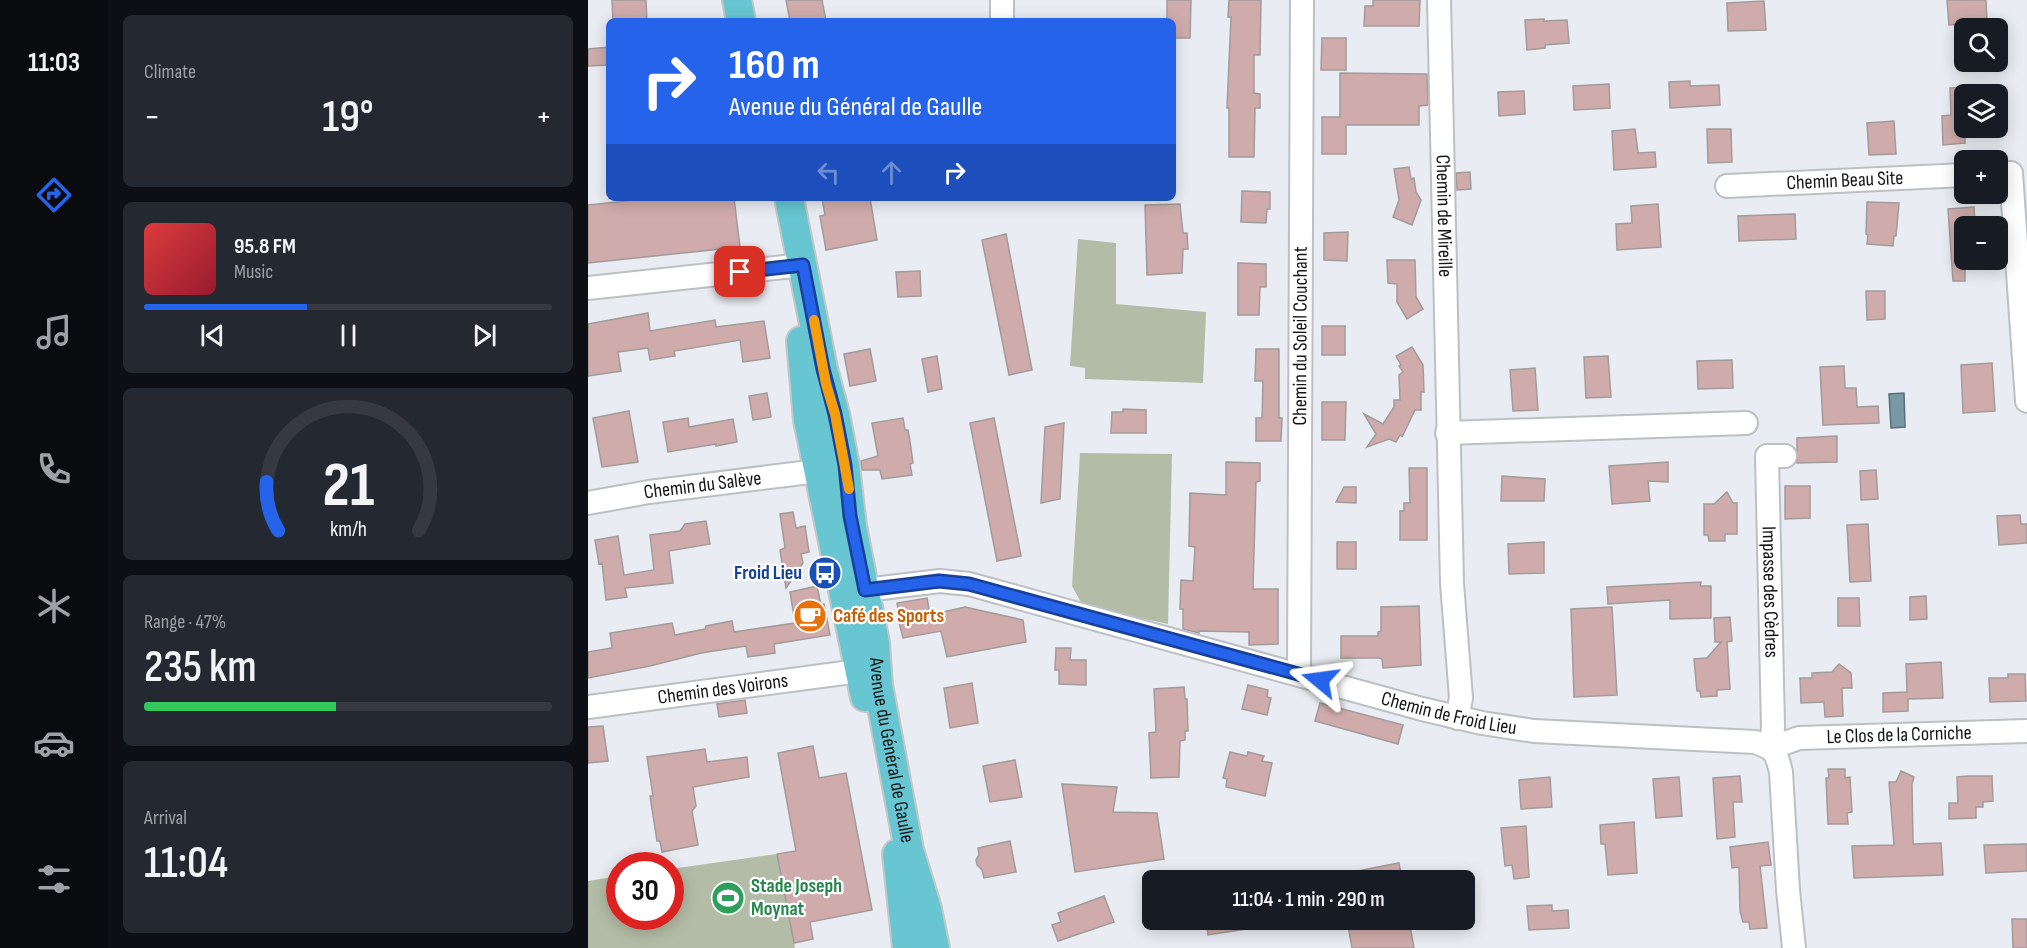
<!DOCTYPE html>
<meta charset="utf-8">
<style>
body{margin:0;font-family:"Sofia Sans Condensed",sans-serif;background:#242831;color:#f1f3f6;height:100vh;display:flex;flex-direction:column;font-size:22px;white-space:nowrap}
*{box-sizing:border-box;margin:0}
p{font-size:20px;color:#9ea1a6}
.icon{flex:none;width:33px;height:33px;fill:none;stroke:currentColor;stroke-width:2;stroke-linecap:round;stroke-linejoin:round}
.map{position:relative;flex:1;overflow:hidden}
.sheet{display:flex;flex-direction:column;gap:15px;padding:15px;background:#0d0f14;width:480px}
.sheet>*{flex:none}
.banner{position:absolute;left:18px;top:18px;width:570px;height:183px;border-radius:9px;box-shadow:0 3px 15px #0003;background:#2563eb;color:#fff;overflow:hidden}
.fabs{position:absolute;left:1366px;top:18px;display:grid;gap:12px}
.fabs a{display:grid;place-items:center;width:54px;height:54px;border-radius:9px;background:#171b24;box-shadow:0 3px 15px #0003;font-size:30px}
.speed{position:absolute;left:18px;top:852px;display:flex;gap:12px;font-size:30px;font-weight:700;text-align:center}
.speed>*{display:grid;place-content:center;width:78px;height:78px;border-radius:50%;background:#171b24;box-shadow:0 3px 15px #0003;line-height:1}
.speed .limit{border:9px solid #d22;background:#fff;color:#111}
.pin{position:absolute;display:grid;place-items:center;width:51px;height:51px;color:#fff;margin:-26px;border-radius:12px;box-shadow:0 3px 9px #0006}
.me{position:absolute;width:66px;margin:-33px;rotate:286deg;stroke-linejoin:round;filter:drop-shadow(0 0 4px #0008)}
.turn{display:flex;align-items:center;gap:21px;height:126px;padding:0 24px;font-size:27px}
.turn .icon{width:78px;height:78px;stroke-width:2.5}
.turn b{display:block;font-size:42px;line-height:51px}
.lanes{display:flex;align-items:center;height:57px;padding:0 24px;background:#0003;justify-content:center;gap:30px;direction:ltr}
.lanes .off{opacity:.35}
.big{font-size:45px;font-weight:600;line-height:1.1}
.sheet .widget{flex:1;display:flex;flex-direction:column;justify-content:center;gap:9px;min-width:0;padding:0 21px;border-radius:9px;background:#242831}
.sheet .dial{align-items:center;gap:0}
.dial svg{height:156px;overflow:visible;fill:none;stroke:#363941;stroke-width:7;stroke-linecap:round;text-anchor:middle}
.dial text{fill:#f1f3f6;stroke:none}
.song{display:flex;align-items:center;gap:18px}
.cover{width:72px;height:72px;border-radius:9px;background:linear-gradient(135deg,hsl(0 70% 55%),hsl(350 70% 35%))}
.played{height:6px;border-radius:3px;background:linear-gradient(90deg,#2563eb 40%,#363941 40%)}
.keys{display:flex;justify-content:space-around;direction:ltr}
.heat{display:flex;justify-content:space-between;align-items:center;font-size:33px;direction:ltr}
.charge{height:9px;border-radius:4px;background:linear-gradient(90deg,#34c759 47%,#363941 0)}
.trip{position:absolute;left:554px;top:870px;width:333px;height:60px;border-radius:9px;background:#171b24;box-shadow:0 3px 15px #0003;font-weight:600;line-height:60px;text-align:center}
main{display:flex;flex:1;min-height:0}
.tab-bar{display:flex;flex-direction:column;width:108px;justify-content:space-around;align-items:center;background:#090b0e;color:#9ea1a6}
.tab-bar .icon{width:42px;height:42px}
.tab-bar .selected{color:#2563eb}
.tab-bar b{font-size:27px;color:#f1f3f6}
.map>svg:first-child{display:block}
.green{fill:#b3bca6}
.water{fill:#7798a4;stroke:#597079;stroke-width:1.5}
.building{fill:#cfacab;stroke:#a29b9b;stroke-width:1.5}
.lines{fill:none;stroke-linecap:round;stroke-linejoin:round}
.minor-casing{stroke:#bcc0c5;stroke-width:26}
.major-casing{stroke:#c6c7c7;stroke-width:32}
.minor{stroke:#fff;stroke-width:22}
.major{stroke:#67c6d1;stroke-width:28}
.route-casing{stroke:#184099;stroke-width:15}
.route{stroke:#2563eb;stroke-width:10}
.slow{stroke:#f59e0b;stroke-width:10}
.labels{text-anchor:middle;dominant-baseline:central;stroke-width:4.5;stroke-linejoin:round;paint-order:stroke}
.street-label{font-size:20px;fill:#131416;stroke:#fff}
.transit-label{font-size:20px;font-weight:bold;fill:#164399;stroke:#fff;text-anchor:end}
.food-label{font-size:20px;font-weight:bold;fill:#c56008;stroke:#fff;text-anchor:start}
.leisure-label{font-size:20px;font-weight:bold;fill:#27864d;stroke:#fff;text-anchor:start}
</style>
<main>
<nav class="tab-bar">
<b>11:03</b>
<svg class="icon selected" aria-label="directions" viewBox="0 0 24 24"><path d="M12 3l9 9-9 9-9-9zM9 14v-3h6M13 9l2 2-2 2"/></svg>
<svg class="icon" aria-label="music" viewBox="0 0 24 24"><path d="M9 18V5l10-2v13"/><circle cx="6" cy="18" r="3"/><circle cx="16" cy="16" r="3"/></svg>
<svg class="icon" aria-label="phone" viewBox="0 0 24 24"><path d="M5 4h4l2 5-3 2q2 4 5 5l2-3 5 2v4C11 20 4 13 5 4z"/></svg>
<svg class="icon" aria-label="climate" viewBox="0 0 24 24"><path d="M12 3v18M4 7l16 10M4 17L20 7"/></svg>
<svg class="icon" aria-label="car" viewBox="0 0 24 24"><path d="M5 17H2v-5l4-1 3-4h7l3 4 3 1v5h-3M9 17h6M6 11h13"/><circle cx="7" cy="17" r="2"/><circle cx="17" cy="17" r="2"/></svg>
<svg class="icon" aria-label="filters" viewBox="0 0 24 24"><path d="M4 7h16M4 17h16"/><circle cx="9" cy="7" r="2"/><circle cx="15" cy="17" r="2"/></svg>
</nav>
<section class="sheet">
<div class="widget"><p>Climate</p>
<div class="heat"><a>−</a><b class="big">19°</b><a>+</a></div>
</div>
<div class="widget">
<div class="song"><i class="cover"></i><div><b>95.8 FM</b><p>Music</p></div></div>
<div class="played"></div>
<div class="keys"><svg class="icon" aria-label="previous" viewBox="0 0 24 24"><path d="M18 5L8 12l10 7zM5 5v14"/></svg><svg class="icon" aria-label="pause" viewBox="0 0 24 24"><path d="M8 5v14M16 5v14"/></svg><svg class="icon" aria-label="next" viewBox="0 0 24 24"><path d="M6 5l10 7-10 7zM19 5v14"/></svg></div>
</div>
<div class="widget dial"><svg viewBox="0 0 100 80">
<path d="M14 69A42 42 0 1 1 86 69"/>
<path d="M14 69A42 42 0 0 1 8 44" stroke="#2563eb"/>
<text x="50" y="56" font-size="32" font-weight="700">21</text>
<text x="50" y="72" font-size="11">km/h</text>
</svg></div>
<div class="widget"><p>Range · 47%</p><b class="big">235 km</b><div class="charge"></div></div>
<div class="widget"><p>Arrival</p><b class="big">11:04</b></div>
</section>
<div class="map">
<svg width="1439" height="948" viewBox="0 0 1439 948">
<rect width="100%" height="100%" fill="#e9ecf2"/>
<path class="green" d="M490,239L528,243V304L618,312L615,383L497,379V368L482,366Z
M492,453L584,454L580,624L495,606L484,586Z
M189,854L207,948H0V881L31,876L32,916H82L83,869Z"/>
<path class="water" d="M1316,393L1317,427L1303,428L1301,394Z"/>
<path class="building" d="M24,0H58L59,21H25Z
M198,0H234L238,21H202Z
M579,0H603L602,38H585V21H579Z
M641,0H673L672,55H666V93L672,94V108H667L666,157H641V108H639L643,17H640Z
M785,0H832L831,26H776L777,6H785Z
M1359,0H1398L1399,22L1361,25Z
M1176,1L1178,30L1140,31L1139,3Z
M956,19V21L979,20L981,43L957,45V48L939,50L937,20Z
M734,38H758V70H733Z
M21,47V65L0,66V49Z
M752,73L839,74L840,105L831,106V125H758V154H734V117H752Z
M1102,81V86L1131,85L1132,105L1082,108L1081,82Z
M1021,84L1022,108L986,110L985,86Z
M1377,87V143L1355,145L1354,116L1363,115L1362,88Z
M936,91L937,114L911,116L910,92Z
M1306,121L1308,154L1281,155L1279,123Z
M1047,129L1050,153L1067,152L1068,167L1026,170L1024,131Z
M1119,129H1143L1144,162L1120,163Z
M821,167L823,179L826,178L828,192L833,200L824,225L805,217L811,200L806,169Z
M882,172L883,189L869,190L868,173Z
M654,191L682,192V209H679L678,223L653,222Z
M67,198H146L152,247L0,263V205Z
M234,198H282L289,240L238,250L232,216L237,215Z
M1279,202L1311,203L1308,236H1306L1305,246L1279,244L1280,235L1278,234Z
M592,204L595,233H599L600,249H595L594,273L559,275L557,205Z
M1070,204L1073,247L1029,250L1028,224L1044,223L1043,206Z
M1386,207L1387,226H1377V281H1365L1360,209Z
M1207,214L1208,239L1151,241L1150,216Z
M760,232L759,261L736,260V233Z
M418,234L444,370L421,375L394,240Z
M799,260H827L828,297L835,309L819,319L809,302V284L800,283Z
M650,263L678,264V287H672L671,315H650Z
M332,271L333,296L310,297L308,272Z
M1278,291H1297V319L1279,320Z
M60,313L62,331L127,320L128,327L176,321L182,358L155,362L152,340L86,351L87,356L62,360L60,348L30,352L33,371L0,376V324Z
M734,326H757V355H734Z
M824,347L835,365L836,392H833V410H827L814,437V435H812L808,442L801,439L779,447L788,434L776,414L795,424L806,407V400H812L811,375L815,372L811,366L813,365L808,356Z
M282,349L288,381L262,386L256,354Z
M668,349H691V418H694L693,441H668V418H674L675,381H667Z
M349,356L354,389L340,392L334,359Z
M1020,356L1023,397L998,398L996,357Z
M1144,360L1145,388L1110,389L1109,361Z
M1404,363L1407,411L1375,413L1373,365Z
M1256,366L1257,388H1268L1269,407L1290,406L1291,423L1235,425L1232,367Z
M947,368L950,410L925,411L922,370Z
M179,393L183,417L165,420L161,396Z
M734,402H758L757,440H734Z
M535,409L558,410V433H523L524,412H535Z
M41,411L50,462L14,467L5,418Z
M100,418L101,427L145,419L149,442L128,446V444L80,452L75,422Z
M315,418L317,430H320L322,441L325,463L322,464L324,475L294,479L292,470H274L273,461L290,456L284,423Z
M406,418L433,556L409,561L382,423Z
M476,423L472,499L453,503L457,427Z
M1249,436V462L1209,463V438Z
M638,462L672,463V481L668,482L665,589H690V644L661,645V632L611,631V633L595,629V609H592L593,580L605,581L607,547L601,546L602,493L638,495Z
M1080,462V482L1060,481L1062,501L1024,504L1021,466Z
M821,468H839V540H812V511H816V503H822Z
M1288,470L1290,499L1273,500L1272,471Z
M914,476L957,479L956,501H913Z
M1197,486H1222V518L1197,519Z
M756,487H768V503L748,502Z
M1139,492L1145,503H1149V534H1137V541H1121L1120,535H1116V504H1126Z
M205,512L208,528L217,526L221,552L213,554L215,563L198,588L192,550L197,548L192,514Z
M1432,515L1433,524H1439V543L1411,545L1409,516Z
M118,521L122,544L81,551L85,583L37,588L39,597L18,600L14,563L11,564L7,540L30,536L36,575L66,570L62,535L92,531L97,524Z
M1280,524L1283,581L1262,582L1259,525Z
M749,542H768V569H749Z
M956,542V573L921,574L920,544Z
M1113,582L1112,586H1123V618L1082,619V600L1020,604L1019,587Z
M229,586L233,605L236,604L242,635L186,644L187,653L160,657L158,646L113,653L62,666L0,678V652L24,648L22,633L84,623L87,635L117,629L118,626L144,621L146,632L207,623L202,592Z
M1338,596L1339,619L1322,620V597Z
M339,598L342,615L377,607L435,620L438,642L359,657L353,631L315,638L309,614H311L309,603Z
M1250,598H1271L1272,626H1250Z
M831,606L833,665L795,668L794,659L791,658H753V636H790V632L793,631V607Z
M1024,607L1029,695L986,697L983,609Z
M1142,617L1144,641L1139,642L1142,689L1129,690V696L1113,697L1112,691H1109L1106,659L1119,658L1133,642H1127L1126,618Z
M468,648H483L482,660H498V685L471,684V670H467Z
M1353,662L1355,698L1320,699V711L1295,712V693L1319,692L1318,664Z
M1251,664L1263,673L1264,688H1254L1255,716L1237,717L1236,702L1213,703L1212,678H1224V673L1244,672Z
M1420,674H1437L1438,701L1402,702L1401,678H1420Z
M384,683L390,723L362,728L356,688Z
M660,685L680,690L679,697L683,698L679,715L654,709Z
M596,687L597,699H599L600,731H597V740L592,741L591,777L563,778L561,733L568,732L566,689Z
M157,700L159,713L131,717L129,704Z
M732,703L815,725L810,744L727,721Z
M15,726L20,761L0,763V727Z
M225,746L231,778L258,773L284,910L222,922L225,939L206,943L189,854L208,851L190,753Z
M117,749L119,762L159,757L161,777L105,787L108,806L104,811L110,845L74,852L72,841H69L62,796H65L59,757Z
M642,752L659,756L660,752L676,756L674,761L684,763L677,796L638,787L639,779L635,778Z
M427,760L434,797L402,802L395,766Z
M1240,769H1257V778L1262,777L1264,812L1259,813L1260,824H1240L1238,778H1241Z
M1313,771L1326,777L1324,784L1325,844L1353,843L1355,875L1266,878L1264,846L1306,845L1301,782H1308Z
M1152,776L1154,802H1145L1147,837L1129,839L1125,778Z
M1380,776H1404L1405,801L1395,802V807H1388V818L1361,819V803H1370L1369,777Z
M962,777L964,807L933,809L931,780Z
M1091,777L1094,816L1068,818L1065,779Z
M474,784L529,787L525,812L569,813L576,859L487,872Z
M1046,822L1049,873L1020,875L1017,844H1013L1012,825Z
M938,826L941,877L926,879L924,865L917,866L913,828Z
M422,841L428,872L396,878L394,870L389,865L388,860L391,855L390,848Z
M1180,842L1183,865L1172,866L1179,928L1162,929L1161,922H1155L1152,911L1151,867L1144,868L1142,847Z
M1439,844V871L1398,873L1396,845Z
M811,863L814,880H760L759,873Z
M516,896L526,922L470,941L464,925L473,922L470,913Z
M964,905V911L980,910L981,928L941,930L939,906Z
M1424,919H1439V948H1425Z
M618,920H664V928L620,935Z
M759,920H821L826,948H764Z"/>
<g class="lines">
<g class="minor-casing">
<g id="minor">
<path id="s1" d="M851,0L864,583L873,698L869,718"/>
<path d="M414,21V0"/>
<path d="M1423,173L1439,401"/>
<path id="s2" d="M1139,186L1377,175"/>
<path d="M0,288L215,265"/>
<path d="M859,433L1158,423"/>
<path id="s3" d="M1197,456H1179L1185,727L1183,748L1211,738L1439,731"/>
<path id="s4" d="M0,503L61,492L230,471"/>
<path id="s5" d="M277,590L352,581L381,584L834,709L894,723L946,731L1167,742C1187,749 1188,752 1193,772L1200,890L1206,948"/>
<path id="s6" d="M711,674L714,0"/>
<path id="s7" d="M0,707L271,671"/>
</g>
</g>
<g class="major-casing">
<g id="major">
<path d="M149,0L153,21"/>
<path id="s8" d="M201,198L235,369L247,414L257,466L264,526L287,643L290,685L321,850L339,909L347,948"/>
<path d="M213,341L220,420L277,697"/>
<path d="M309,854L319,948"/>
</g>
</g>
<use href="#minor" class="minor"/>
<use href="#major" class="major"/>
</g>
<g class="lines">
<g class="route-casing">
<path id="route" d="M152,272L215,265L235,369L247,414L257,465L262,516L277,590L351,581L381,584L732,680"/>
</g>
<use href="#route" class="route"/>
<path class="slow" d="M226,320L238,384L247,414L261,489"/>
</g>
<defs>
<g id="bus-disc" transform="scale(1.725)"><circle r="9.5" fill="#1a4fb4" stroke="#fff"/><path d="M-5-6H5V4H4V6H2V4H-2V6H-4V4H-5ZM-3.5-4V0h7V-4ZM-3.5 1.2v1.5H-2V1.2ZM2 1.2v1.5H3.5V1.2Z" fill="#fff"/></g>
<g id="cafe-disc" transform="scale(1.725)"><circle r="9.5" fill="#e8710a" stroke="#fff"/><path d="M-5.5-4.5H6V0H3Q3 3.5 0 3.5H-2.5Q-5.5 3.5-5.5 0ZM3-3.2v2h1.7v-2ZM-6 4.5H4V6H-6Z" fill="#fff"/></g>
<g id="stadium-disc" transform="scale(1.725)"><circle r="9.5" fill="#2e9e5b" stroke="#fff"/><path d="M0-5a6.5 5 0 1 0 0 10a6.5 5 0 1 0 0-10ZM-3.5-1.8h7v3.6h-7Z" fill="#fff"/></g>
</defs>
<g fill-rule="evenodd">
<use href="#bus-disc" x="237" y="573"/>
<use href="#cafe-disc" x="222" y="616"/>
<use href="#stadium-disc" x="140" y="898"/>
</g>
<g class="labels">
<g class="street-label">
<text stroke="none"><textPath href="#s2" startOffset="118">Chemin Beau Site</textPath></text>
<text stroke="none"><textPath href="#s1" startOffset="216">Chemin de Mireille</textPath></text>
<text stroke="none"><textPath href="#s6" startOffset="338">Chemin du Soleil Couchant</textPath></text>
<text stroke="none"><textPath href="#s4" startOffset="116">Chemin du Salève</textPath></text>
<text stroke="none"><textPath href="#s3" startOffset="154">Impasse des Cèdres</textPath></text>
<text stroke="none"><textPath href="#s7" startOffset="136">Chemin des Voirons</textPath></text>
<text stroke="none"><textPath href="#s5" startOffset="602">Chemin de Froid Lieu</textPath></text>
<text stroke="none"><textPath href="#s3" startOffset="440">Le Clos de la Corniche</textPath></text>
<text stroke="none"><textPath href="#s8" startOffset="562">Avenue du Général de Gaulle</textPath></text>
</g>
<g class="transit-label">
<text x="214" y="573">Froid Lieu</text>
</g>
<g class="food-label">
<text x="245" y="616">Café des Sports</text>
</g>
<g class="leisure-label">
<text x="163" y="886">Stade Joseph<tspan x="163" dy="23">Moynat</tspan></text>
</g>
</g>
</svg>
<div class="fabs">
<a><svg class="icon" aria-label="search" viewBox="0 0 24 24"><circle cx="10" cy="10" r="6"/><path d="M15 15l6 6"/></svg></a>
<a><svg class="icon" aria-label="layers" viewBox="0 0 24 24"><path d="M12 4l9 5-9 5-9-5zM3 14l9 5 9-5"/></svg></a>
<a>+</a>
<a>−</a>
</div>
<div class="speed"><div class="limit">30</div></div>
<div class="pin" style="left:152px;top:272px;background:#d93025"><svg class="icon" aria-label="arrive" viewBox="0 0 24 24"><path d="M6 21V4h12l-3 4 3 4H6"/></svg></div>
<svg class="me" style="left:732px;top:680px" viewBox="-20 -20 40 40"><path d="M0-17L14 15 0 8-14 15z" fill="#2563eb" stroke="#fff" stroke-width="4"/></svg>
<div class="trip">11:04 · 1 min · 290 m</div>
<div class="banner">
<div class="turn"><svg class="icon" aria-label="right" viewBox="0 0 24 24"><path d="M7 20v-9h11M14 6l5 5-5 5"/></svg><div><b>160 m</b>Avenue du Général de Gaulle</div></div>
<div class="lanes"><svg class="icon off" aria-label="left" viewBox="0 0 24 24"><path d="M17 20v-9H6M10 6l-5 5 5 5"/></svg><svg class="icon off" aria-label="ahead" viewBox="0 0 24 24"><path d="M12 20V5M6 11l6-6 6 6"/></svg><svg class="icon" aria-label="right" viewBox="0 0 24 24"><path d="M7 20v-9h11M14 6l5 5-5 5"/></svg></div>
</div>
</div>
</main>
